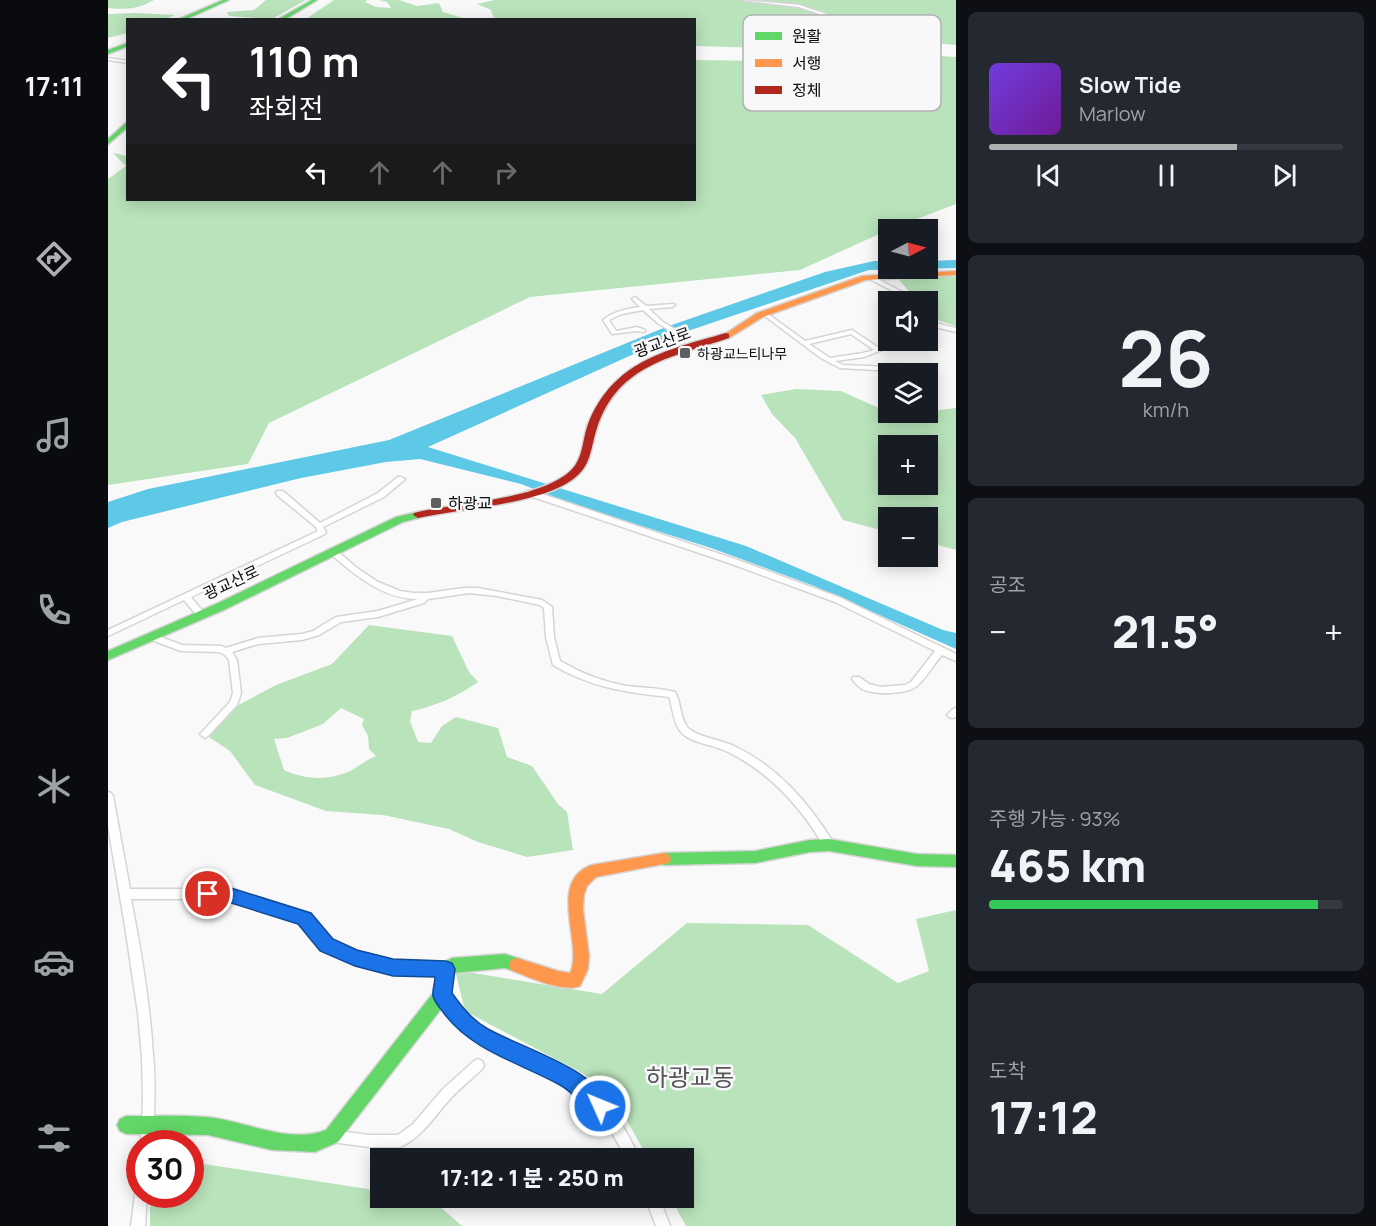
<!DOCTYPE html>
<html lang="ko">
<meta charset="utf-8">
<style>
body{margin:0;font-family:Manrope,"Noto Sans KR",sans-serif;background:#242831;color:#f1f3f6;height:100vh;display:flex;flex-direction:column;font-size:22px;white-space:nowrap}
*{box-sizing:border-box;margin:0}
p{font-size:20px;color:#9ea1a6}
.icon{flex:none;width:33px;height:33px;fill:none;stroke:currentColor;stroke-width:2;stroke-linecap:round;stroke-linejoin:round}
.map{position:relative;flex:1;overflow:hidden}
.panel{display:flex;flex-direction:column;gap:12px;padding:12px;background:#0d0f14;width:420px}
.panel>*{flex:none}
.banner{position:absolute;left:18px;top:18px;width:570px;height:183px;border-radius:0px;box-shadow:0 3px 15px #0003;background:#202124;color:#fff;overflow:hidden}
.needle{width:39px;rotate:84deg}
.buttons{position:absolute;left:770px;top:219px;display:grid;gap:12px}
.buttons a{display:grid;place-items:center;width:60px;height:60px;border-radius:0px;background:#171b24;box-shadow:0 3px 15px #0003;font-size:30px}
.speed{position:absolute;left:18px;top:1130px;display:flex;gap:12px;font-size:30px;font-weight:700;text-align:center}
.speed>*{display:grid;place-content:center;width:78px;height:78px;border-radius:50%;background:#171b24;box-shadow:0 3px 15px #0003;line-height:1}
.speed .limit{border:9px solid #d22;background:#fff;color:#111}
.pin{position:absolute;display:grid;place-items:center;width:51px;height:51px;color:#fff;margin:-26px;border:3px solid #fff;border-radius:50%;box-shadow:0 2px 6px #0007}
.me{position:absolute;width:66px;margin:-33px;rotate:314deg;stroke-linejoin:round;filter:drop-shadow(0 0 4px #0008)}
.turn{display:flex;align-items:center;gap:21px;height:126px;padding:0 24px;font-size:27px}
.turn .icon{width:78px;height:78px;stroke-width:2.5}
.turn b{display:block;font-size:42px;line-height:51px}
.lanes{display:flex;align-items:center;height:57px;padding:0 24px;background:#0003;justify-content:center;gap:30px;direction:ltr}
.lanes .off{opacity:.35}
.big{font-size:45px;font-weight:800;line-height:1.1}
.panel .widget{flex:1;display:flex;flex-direction:column;justify-content:center;gap:9px;min-width:0;padding:0 21px;border-radius:9px;background:#242831}
.panel .dial{align-items:center;gap:0}
.dial b{font-size:78px;line-height:1}
.song{display:flex;align-items:center;gap:18px}
.cover{width:72px;height:72px;border-radius:9px;background:linear-gradient(135deg,hsl(260 70% 55%),hsl(280 70% 35%))}
.played{height:6px;border-radius:3px;background:linear-gradient(90deg,#afb0b2 70%,#363941 70%)}
.keys{display:flex;justify-content:space-around;direction:ltr}
.heat{display:flex;justify-content:space-between;align-items:center;font-size:33px;direction:ltr}
.charge{height:9px;border-radius:4px;background:linear-gradient(90deg,#34c759 93%,#363941 0)}
.trip{position:absolute;left:262px;top:1148px;width:324px;height:60px;border-radius:0px;background:#171b24;box-shadow:0 3px 15px #0003;font-weight:800;line-height:60px;text-align:center}
main{display:flex;flex:1;min-height:0}
.tabs{display:flex;flex-direction:column;width:108px;justify-content:space-around;align-items:center;background:#090b0e;color:#9ea1a6}
.tabs .icon{width:42px;height:42px}
.tabs .current{color:#afb0b2}
.tabs b{font-size:27px;color:#f1f3f6}
.map>svg:first-child{display:block}
.forest{fill:#b9e3bb;fill-rule:evenodd}
.water{fill:#5ec9e6}
.lines{fill:none;stroke-linecap:round;stroke-linejoin:round}
.street-casing{stroke:#d5d5d6;stroke-width:3}
.fast-casing{stroke:#d5d5d6;stroke-width:3}
.slow-casing{stroke:#d5d5d6;stroke-width:3}
.jam-casing{stroke:#d5d5d6;stroke-width:3}
.street{fill:#fefefe;fill-rule:evenodd}
.fast{fill:#63d668;fill-rule:evenodd}
.slow{fill:#ff974d;fill-rule:evenodd}
.jam{fill:#b3261e;fill-rule:evenodd}
.route{fill:#1a73e8;stroke:#114b97;stroke-width:1.5}
.poi-dot{fill:#5f5f60;stroke:#f8f8fb;stroke-width:2}
.labels{text-anchor:middle;dominant-baseline:central;stroke-width:5;stroke-linejoin:round;paint-order:stroke}
.far-poi-label{font-size:14px;fill:#0c0c0d;stroke:#f8f8fb;text-anchor:start}
.street-label{font-size:16px;fill:#0c0c0d;stroke:#f8f8fb}
.poi-label{font-size:16px;fill:#0c0c0d;stroke:#f8f8fb;text-anchor:start}
.near-quarter-label{font-size:24px;fill:#565659;stroke:#f8f8fb}
.key{fill:#f8f8fb;stroke:#b1b1b4;stroke-width:1.5}
.key-label{font-size:16px;fill:#0c0c0d}
</style>
<main>
<nav class="tabs">
<b>17:11</b>
<svg class="icon current" aria-label="directions" viewBox="0 0 24 24"><path d="M12 3l9 9-9 9-9-9zM9 14v-3h6M13 9l2 2-2 2"/></svg>
<svg class="icon" aria-label="music" viewBox="0 0 24 24"><path d="M9 18V5l10-2v13"/><circle cx="6" cy="18" r="3"/><circle cx="16" cy="16" r="3"/></svg>
<svg class="icon" aria-label="phone" viewBox="0 0 24 24"><path d="M5 4h4l2 5-3 2q2 4 5 5l2-3 5 2v4C11 20 4 13 5 4z"/></svg>
<svg class="icon" aria-label="climate" viewBox="0 0 24 24"><path d="M12 3v18M4 7l16 10M4 17L20 7"/></svg>
<svg class="icon" aria-label="car" viewBox="0 0 24 24"><path d="M5 17H2v-5l4-1 3-4h7l3 4 3 1v5h-3M9 17h6M6 11h13"/><circle cx="7" cy="17" r="2"/><circle cx="17" cy="17" r="2"/></svg>
<svg class="icon" aria-label="filters" viewBox="0 0 24 24"><path d="M4 7h16M4 17h16"/><circle cx="9" cy="7" r="2"/><circle cx="15" cy="17" r="2"/></svg>
</nav>
<div class="map">
<svg width="848" height="1226" viewBox="0 0 848 1226">
<rect width="100%" height="100%" fill="#f9f9fa"/>
<path class="forest" d="M0,0H46C30,9 18,10 0,8Z
M158,0H198L164,19L121,16L119,12L146,10Z
M226,0H259L257,2L268,7L283,8L279,2L271,0H291L309,6L331,3L335,12L358,19H198Z
M386,0H848V45L786,40L678,41L660,48L587,46L586,20L393,19L385,17L383,10L369,4Z
M26,13L67,15L57,19L20,20L19,33L0,38V14Z
M712,53L751,54L733,59L679,62L701,78H718L714,69L756,76L765,66L793,62L782,56L801,54L848,57V204L780,230L692,270L422,297L161,423L140,464L0,485V179L18,166L5,153L19,156L20,200H586L587,60L657,61Z
M848,276V326L819,317V302L810,301L791,280L794,277Z
M688,389L733,391L786,415L848,408V550L819,542V518H780V532L735,520L687,438L664,414L653,395ZM780,446H819V484H780Z
M261,625L344,636L361,672L370,682C350,696 328,706 304,711L302,721L310,742L323,743L334,726L348,717L390,728L399,757L424,766L450,804L459,812L465,850L419,857L370,842L341,829L275,815L218,811L147,785L122,751L101,737L121,710L168,685L224,664ZM233,708L256,719L254,725L260,736L261,749L268,756C259,760 252,765 244,770C222,781 197,780 176,770L166,739L179,738L215,724Z
M848,910V1226H578L562,1197H576V1158H540L500,1087L357,1011L347,970L494,994L579,923L700,925L790,983L821,971L808,919Z
M83,1162L273,1191V1197L322,1198L354,1226H42V1208L46,1194H82Z"/>
<path class="water" d="M848,260V268L761,270L568,335L320,447L638,546L835,630L848,633V649L706,586L603,548L464,504L413,484L312,459L278,462L193,478L14,522L0,528V502L40,489L281,440L558,327L717,272L766,261H780V268H819V261Z"/>
<g class="lines">
<g class="street-casing">
<path id="street" d="M634,0L691,5L718,14L715,15L691,7Z
M0,58L20,61V63L0,60Z
M760,276H764L798,294L805,302H799L794,296L760,278Z
M527,297L538,306L566,304L567,305L564,307L541,309L555,322L578,336V338H574L551,324L535,310L514,314L501,320L508,331L529,327L537,330V332L529,331L504,334L495,320C506,311 519,309 532,307L524,299Z
M656,311L697,341L744,330L774,350L756,357L727,361L735,365L784,367L794,364L797,366L784,371L732,368L713,358L654,314L653,313ZM743,334L766,350L755,353L722,358L701,344Z
M819,321L848,328V332L819,325Z
M290,477H293L297,479L276,497L215,527L218,532L217,534L83,597L96,613L97,615L96,617H90L76,600L0,636V630L210,531L208,527L169,495L168,493L169,491H175L212,523L270,493Z
M419,491H425L627,559L733,598L848,654V661L834,655C826,664 819,677 810,685C800,695 766,695 754,689C750,686 746,682 744,679L745,677H751L761,684L773,687L797,685L803,682L827,651L727,602L621,563L419,495L418,493Z
M221,549H227L249,568L270,582L292,591L305,593H320L356,588H370L434,600L444,607L446,637L452,661C473,673 495,682 519,686C535,688 552,688 567,692C573,702 572,717 579,727C588,737 614,740 626,746C670,767 700,802 725,842L726,845L725,848L721,849L717,848C693,807 663,773 620,752C607,745 582,743 573,732C565,722 565,708 561,697C517,692 484,688 445,665L438,637L436,608L432,605L389,596L361,593L320,599L316,603L270,617L233,622L211,635L194,640L150,644L124,652L129,660L133,693L129,705L100,736L97,738L94,736L92,734L94,732L122,702L125,693L121,660L117,655L111,652L73,651L41,639L40,637L41,635H47L74,645L113,646L118,648L150,638L194,634L205,631L228,617L270,611L310,599C274,599 248,575 221,553L220,551Z
M848,708V717L844,718L841,717L839,715L845,709Z
M0,792L3,793L5,796L22,889H120L200,915L223,941L248,952L285,963L338,964L342,965L344,969L342,973L338,974L285,973L247,962L215,949L192,922L120,899H23C33,950 42,1002 45,1055C48,1084 46,1114 45,1143H33L35,1100L34,1056L30,1013L17,926L0,826Z
M334,990L338,991C343,999 348,1007 354,1014C384,1046 431,1052 467,1076C496,1095 518,1126 531,1158H518C503,1129 485,1102 458,1084C422,1061 376,1054 346,1022C339,1015 335,1006 330,999L328,995L330,991Z
M370,1059L374,1061L376,1065L374,1069C364,1079 352,1088 343,1098C327,1115 314,1138 292,1147H261L224,1142L220,1140L218,1136L220,1132L224,1130L261,1135H290L305,1124L335,1089L366,1061Z
M32,1188V1194H39L37,1226H23L27,1194L28,1189Z
M537,1197H551L562,1226H548Z"/>
</g>
<g class="fast-casing">
<path id="fast" d="M115,0H121L76,20H69Z
M204,0H209L176,20H169Z
M20,43V46L0,54V50Z
M20,121V127L0,144V139Z
M310,512L314,513L315,515L314,517L295,522L118,609L0,660V651L110,603L288,517Z
M721,839L809,854L848,855V867L809,866L721,851L702,852L647,863L556,865L551,863L549,859L551,855L556,853L647,851L702,840Z
M397,954L415,960L417,965L415,970L409,972L397,968L346,973L340,1000L230,1142L207,1152L164,1150L100,1135L18,1134L12,1131L9,1125L12,1119L18,1116C44,1116 72,1115 98,1117C136,1120 180,1145 218,1130L326,992L332,964L344,958Z"/>
</g>
<g class="slow-casing">
<path id="slow" d="M848,271V275L758,280L655,317L621,338L614,336L649,313L754,276Z
M556,853L561,855L563,859L561,863L488,877L479,886L476,895L475,909L481,956L480,969L472,986C455,993 420,977 403,970L401,965L403,960L409,958L450,971L462,973C476,945 438,881 484,865Z"/>
</g>
<g class="jam-casing">
<path id="jam" d="M618,333L621,334V338C565,357 510,364 489,428C482,449 484,466 464,480C431,504 352,509 310,518L305,515L306,513C350,502 419,501 456,476C476,463 473,444 480,424C505,361 558,350 618,333Z"/>
</g>
<use href="#street" class="street"/>
<use href="#fast" class="fast"/>
<use href="#slow" class="slow"/>
<use href="#jam" class="jam"/>
</g>
<path class="route" d="M100,886L120,887L203,913L225,939L249,950L285,959L338,961L344,963L347,969L344,993C354,1007 364,1020 380,1029C414,1048 486,1068 502,1106L499,1113L492,1116C476,1110 467,1093 452,1085C412,1063 362,1050 335,1012C331,1007 326,1001 325,996C324,991 327,983 327,977L285,976L247,966L212,951L190,924L120,902L93,899L91,894L93,888Z"/>
<g class="poi-dot">
<rect x="571" y="347" width="12" height="12" rx="3"/>
<rect x="322" y="497" width="12" height="12" rx="3"/>
</g>
<g class="labels">
<g class="far-poi-label">
<text x="589" y="353">하광교느티나무</text>
</g>
<g class="street-label">
<text transform="translate(554 342) rotate(-20)">광교산로</text>
<text transform="translate(123 582) rotate(-25)">광교산로</text>
</g>
<g class="poi-label">
<text x="340" y="503">하광교</text>
</g>
<g class="near-quarter-label">
<text x="582" y="1076">하광교동</text>
</g>
</g>
<rect x="635" y="15" width="198" height="96" rx="9" class="key"/>
<rect x="647" y="32" width="27" height="8" fill="#63d668"/>
<rect x="647" y="59" width="27" height="8" fill="#ff974d"/>
<rect x="647" y="86" width="27" height="8" fill="#b3261e"/>
<g class="key-label">
<text x="684" y="42">원활</text>
<text x="684" y="69">서행</text>
<text x="684" y="96">정체</text>
</g>
</svg>
<div class="buttons">
<a><svg class="needle" viewBox="-14 -14 28 28"><path d="M0-13l5 13h-10z" fill="#e53935"/><path d="M0 13l5-13h-10z" fill="#9ea1a6"/></svg></a>
<a><svg class="icon" aria-label="sound" viewBox="0 0 24 24"><path d="M4 9h4l5-4v14l-5-4H4zM17 9q2 3 0 6"/></svg></a>
<a><svg class="icon" aria-label="layers" viewBox="0 0 24 24"><path d="M12 4l9 5-9 5-9-5zM3 14l9 5 9-5"/></svg></a>
<a>+</a>
<a>−</a>
</div>
<div class="speed"><div class="limit">30</div></div>
<div class="pin" style="left:100px;top:894px;background:#d93025"><svg class="icon" aria-label="arrive" viewBox="0 0 24 24"><path d="M6 21V4h12l-3 4 3 4H6"/></svg></div>
<svg class="me" style="left:492px;top:1106px" viewBox="-20 -20 40 40"><circle r="17" fill="#1a73e8" stroke="#fff" stroke-width="3"/><path d="M0-11L8 9 0 5-8 9z" fill="#fff"/></svg>
<div class="trip">17:12 · 1 분 · 250 m</div>
<div class="banner">
<div class="turn"><svg class="icon" aria-label="left" viewBox="0 0 24 24"><path d="M17 20v-9H6M10 6l-5 5 5 5"/></svg><div><b>110 m</b>좌회전</div></div>
<div class="lanes"><svg class="icon" aria-label="left" viewBox="0 0 24 24"><path d="M17 20v-9H6M10 6l-5 5 5 5"/></svg><svg class="icon off" aria-label="ahead" viewBox="0 0 24 24"><path d="M12 20V5M6 11l6-6 6 6"/></svg><svg class="icon off" aria-label="ahead" viewBox="0 0 24 24"><path d="M12 20V5M6 11l6-6 6 6"/></svg><svg class="icon off" aria-label="right" viewBox="0 0 24 24"><path d="M7 20v-9h11M14 6l5 5-5 5"/></svg></div>
</div>
</div>
<section class="panel">
<div class="widget">
<div class="song"><i class="cover"></i><div><b>Slow Tide</b><p>Marlow</p></div></div>
<div class="played"></div>
<div class="keys"><svg class="icon" aria-label="previous" viewBox="0 0 24 24"><path d="M18 5L8 12l10 7zM5 5v14"/></svg><svg class="icon" aria-label="pause" viewBox="0 0 24 24"><path d="M8 5v14M16 5v14"/></svg><svg class="icon" aria-label="next" viewBox="0 0 24 24"><path d="M6 5l10 7-10 7zM19 5v14"/></svg></div>
</div>
<div class="widget dial"><b>26</b><p>km/h</p></div>
<div class="widget"><p>공조</p>
<div class="heat"><a>−</a><b class="big">21.5°</b><a>+</a></div>
</div>
<div class="widget"><p>주행 가능 · 93%</p><b class="big">465 km</b><div class="charge"></div></div>
<div class="widget"><p>도착</p><b class="big">17:12</b></div>
</section>
</main>
